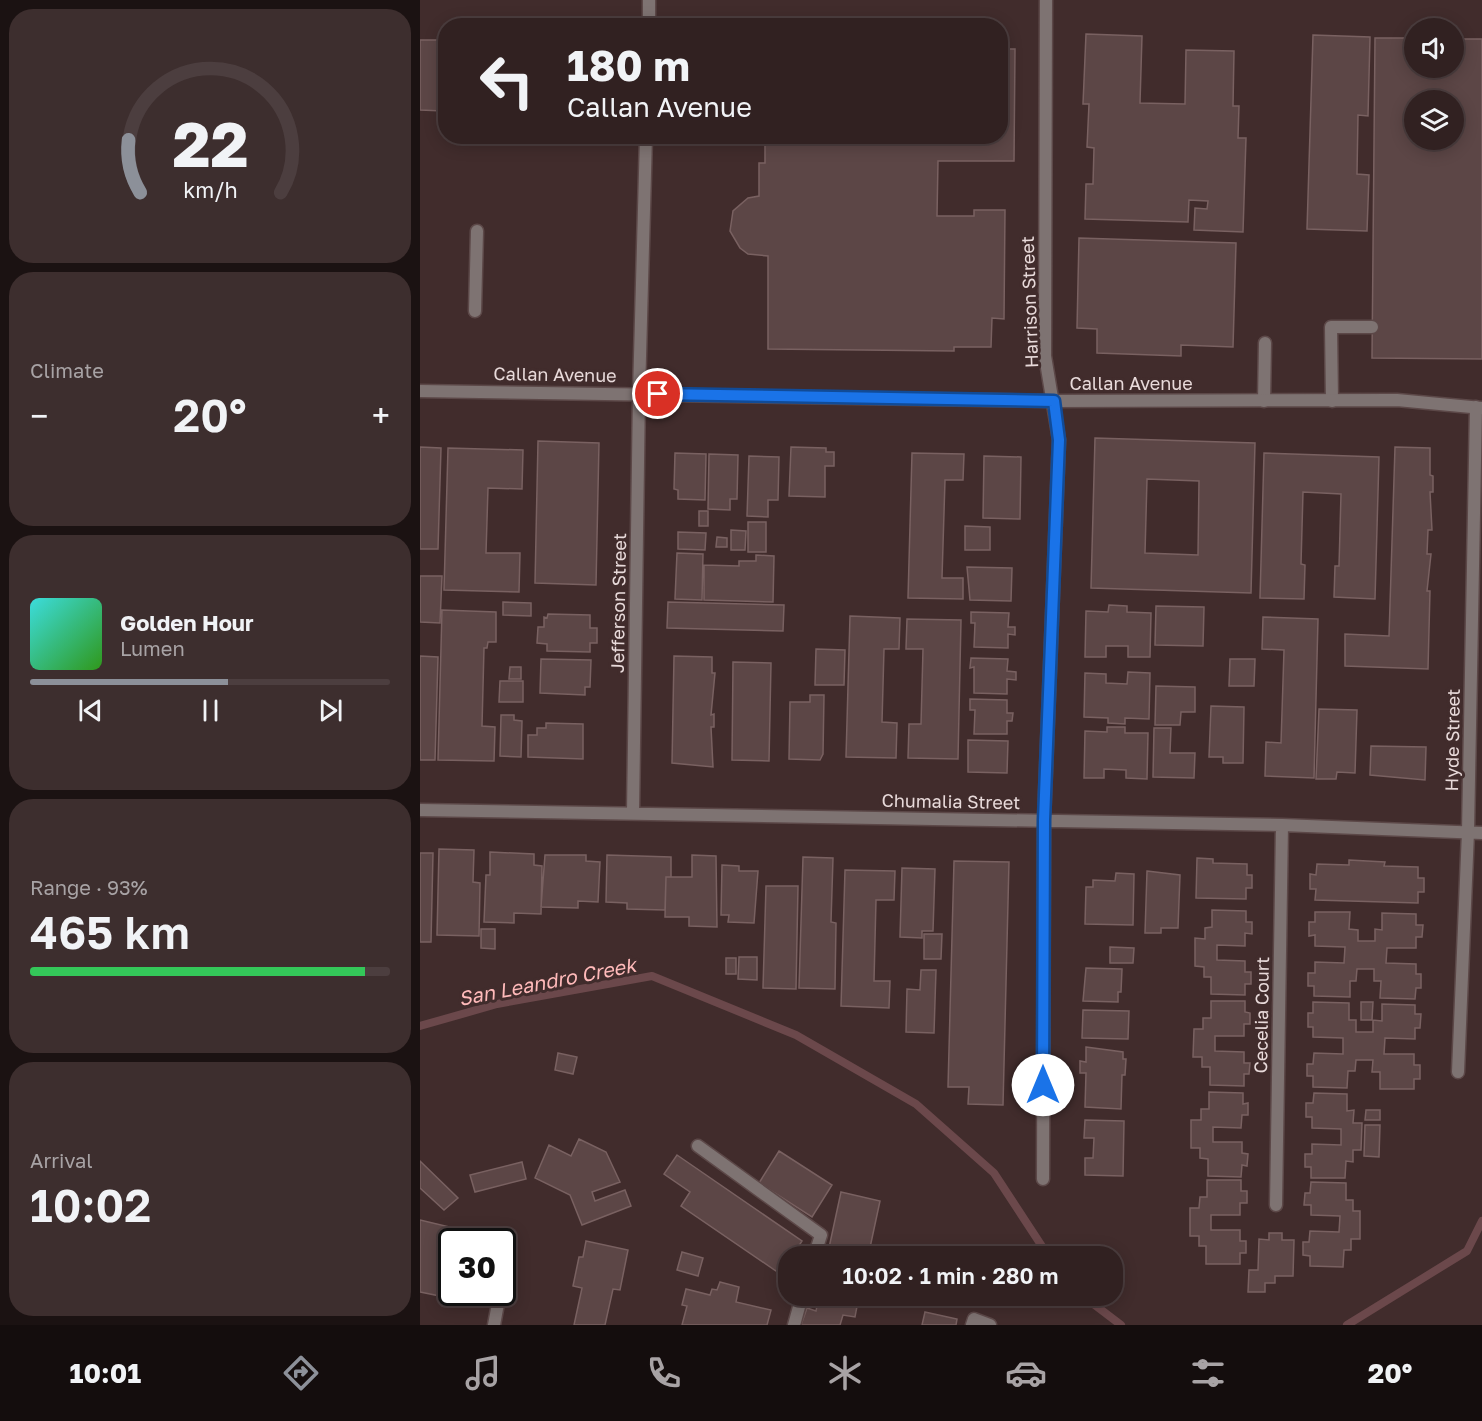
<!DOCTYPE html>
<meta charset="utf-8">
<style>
body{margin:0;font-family:"Golos Text",sans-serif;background:#3d2e2e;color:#f1f3f6;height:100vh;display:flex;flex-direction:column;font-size:22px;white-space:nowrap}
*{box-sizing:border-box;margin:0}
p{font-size:20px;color:#a8a3a5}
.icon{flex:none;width:33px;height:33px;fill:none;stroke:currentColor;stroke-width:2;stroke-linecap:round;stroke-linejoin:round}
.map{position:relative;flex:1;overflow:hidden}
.sheet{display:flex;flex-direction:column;gap:9px;padding:9px;background:#1b1212;width:420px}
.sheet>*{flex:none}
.guide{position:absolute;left:18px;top:18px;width:570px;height:126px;border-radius:24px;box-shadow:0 3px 15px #0003,0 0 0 2px #4c3e3f;background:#312121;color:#f1f3f6;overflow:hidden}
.fabs{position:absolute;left:984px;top:18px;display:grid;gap:12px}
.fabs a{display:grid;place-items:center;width:60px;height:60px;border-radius:50%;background:#312121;box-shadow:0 3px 15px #0003,0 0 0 2px #4c3e3f;font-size:30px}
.speed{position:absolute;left:18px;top:1228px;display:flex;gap:12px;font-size:30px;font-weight:700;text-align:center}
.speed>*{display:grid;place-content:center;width:78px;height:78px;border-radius:50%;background:#312121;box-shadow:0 3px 15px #0003,0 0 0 2px #4c3e3f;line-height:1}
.speed .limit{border:3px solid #111;border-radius:9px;background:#fff;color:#111}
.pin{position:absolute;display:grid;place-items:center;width:51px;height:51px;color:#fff;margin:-26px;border:3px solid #fff;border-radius:50%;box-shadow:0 2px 6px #0007}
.me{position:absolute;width:66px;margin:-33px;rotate:0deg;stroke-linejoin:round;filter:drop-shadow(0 0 4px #0008)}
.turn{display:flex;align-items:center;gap:21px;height:126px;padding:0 30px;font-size:27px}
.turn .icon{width:78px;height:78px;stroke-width:2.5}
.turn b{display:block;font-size:42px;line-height:51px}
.big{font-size:45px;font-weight:600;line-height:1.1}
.sheet .widget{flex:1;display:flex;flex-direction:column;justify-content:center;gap:9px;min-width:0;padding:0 21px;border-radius:24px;background:#3d2e2e}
.sheet .dial{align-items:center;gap:0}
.dial svg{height:156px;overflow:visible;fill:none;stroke:#4c3e3f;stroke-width:7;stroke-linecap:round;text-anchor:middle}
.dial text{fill:#f1f3f6;stroke:none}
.song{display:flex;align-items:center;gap:18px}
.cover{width:72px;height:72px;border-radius:9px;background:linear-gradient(135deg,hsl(180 70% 55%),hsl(110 70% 35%))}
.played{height:6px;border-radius:3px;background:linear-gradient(90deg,#8c9099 55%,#4c3e3f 55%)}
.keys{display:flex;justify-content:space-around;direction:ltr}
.heat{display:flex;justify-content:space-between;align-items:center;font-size:33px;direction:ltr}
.charge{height:9px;border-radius:4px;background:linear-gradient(90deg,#34c759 93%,#4c3e3f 0)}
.trip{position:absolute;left:358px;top:1246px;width:345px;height:60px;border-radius:24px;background:#312121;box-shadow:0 3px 15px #0003,0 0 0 2px #4c3e3f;font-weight:600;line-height:60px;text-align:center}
.tab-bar{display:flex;height:96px;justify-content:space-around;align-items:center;background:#140d0d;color:#a8a3a5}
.tab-bar .icon{width:42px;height:42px}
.tab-bar .current{color:#8c9099}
.tab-bar b{font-size:27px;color:#f1f3f6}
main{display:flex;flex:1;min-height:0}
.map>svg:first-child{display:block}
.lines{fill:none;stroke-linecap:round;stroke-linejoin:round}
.stream{stroke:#6b484b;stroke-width:8}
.building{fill:#5c4646;stroke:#796161;stroke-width:1.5;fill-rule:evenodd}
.lane-casing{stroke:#5c4848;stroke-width:15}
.street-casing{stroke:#5c4848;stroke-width:15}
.lane{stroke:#7e7372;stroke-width:12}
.street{stroke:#7e7372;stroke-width:12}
.route-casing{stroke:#114b97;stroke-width:15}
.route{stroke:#1a73e8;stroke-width:10}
.labels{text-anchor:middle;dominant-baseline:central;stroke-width:6;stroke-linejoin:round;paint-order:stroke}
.street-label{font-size:18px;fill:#e8dada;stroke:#412c2c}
.water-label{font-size:20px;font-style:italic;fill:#ffbaba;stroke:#412c2c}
</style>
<main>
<section class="sheet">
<div class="widget dial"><svg viewBox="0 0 100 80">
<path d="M14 69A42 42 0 1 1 86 69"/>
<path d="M14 69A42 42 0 0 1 8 42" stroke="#8c9099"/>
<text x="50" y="56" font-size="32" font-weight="700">22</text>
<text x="50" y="72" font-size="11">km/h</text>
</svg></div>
<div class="widget"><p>Climate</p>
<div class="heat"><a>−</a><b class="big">20°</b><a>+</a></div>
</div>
<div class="widget">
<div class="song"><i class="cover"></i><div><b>Golden Hour</b><p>Lumen</p></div></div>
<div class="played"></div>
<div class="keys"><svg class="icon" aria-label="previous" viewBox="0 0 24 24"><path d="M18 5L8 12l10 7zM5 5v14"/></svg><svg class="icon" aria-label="pause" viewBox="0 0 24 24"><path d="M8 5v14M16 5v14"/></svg><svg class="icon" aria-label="next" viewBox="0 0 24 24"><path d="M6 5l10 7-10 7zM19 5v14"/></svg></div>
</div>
<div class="widget"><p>Range · 93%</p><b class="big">465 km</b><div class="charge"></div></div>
<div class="widget"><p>Arrival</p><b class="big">10:02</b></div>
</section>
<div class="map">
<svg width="1062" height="1325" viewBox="0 0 1062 1325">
<rect width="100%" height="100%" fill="#412c2c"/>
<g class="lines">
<path class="stream" d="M0,1026L77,1004L232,976L376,1035L496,1104L574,1173L629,1257
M663,1296L701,1325
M927,1325L1047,1251L1062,1221"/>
</g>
<path class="building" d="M666,34L722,36L720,103L765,104L766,50L814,51L813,106H819L818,138H826L823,232L774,230L775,208L787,209L788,201L769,200L768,222L665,219L666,184H673L674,148L667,147L669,104H663Z
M893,35L950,37L948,116L938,115L937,174L949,175L947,231L887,229Z
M955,38H994V68H1034V39H1062V359L952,358ZM994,100H1034V140H994Z
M0,40H25L23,111L0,110Z
M580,49H595L594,161H518L517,216H554V210H585L584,319L572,318L571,347H534V351L348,349V256L328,254L320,248L310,231L313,211L328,198L339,196V163H345V136H580Z
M659,238L816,243L813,347L761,345V356L677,353V329L657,328Z
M675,438L835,443L831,593L671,588ZM727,479L779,481L778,555L725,553Z
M118,441L179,443L176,585L115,583Z
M0,447L21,448L18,549H0Z
M371,447L406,448V452H414V466H405V497L369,496Z
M975,447L1010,448V475L1013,476V492H1010L1012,530H1008L1007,554H1011L1007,591H1010L1008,669L925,666V634L969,636Z
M28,448L103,450L102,489L68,488L66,553H100L99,592L24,590Z
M255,453L286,454L285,500L258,499V490L254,489Z
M492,453L544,454L543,480H525L522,578H543V599L488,598Z
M844,453L959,457L955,599L914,597L915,566H919L921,494L883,492L881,564L885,565L884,599L840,598Z
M289,454L318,455L317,499H310V510L288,509Z
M329,456L359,457L358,500H348V517L327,516Z
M564,456L601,457L600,519L563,518Z
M279,511H288V526H279Z
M328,522H346V552H328Z
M545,526L570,527V550H545Z
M311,530L326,531L325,550H311Z
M258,532L286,533L285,550L258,549Z
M297,537L307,538V547H296Z
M257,553L283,554L282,600L255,599Z
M336,555L354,556L353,602L284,600V565L319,566V561H336Z
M547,567L592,568L591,601L550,600Z
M0,576H22L20,623L0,622Z
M83,602L111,603V616L83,615Z
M248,602L364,605L363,631L247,628Z
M689,605L707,606V612L731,613L730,657H708V646H686V657H665L666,611L688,612Z
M736,606L784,607L783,646L735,645Z
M22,610L76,612V642H68L67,648H64L62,726L75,727L74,761L18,760Z
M551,612L589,613L588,627H595V635L588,634V648L554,647L555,623H551Z
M128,614L170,615V628H177V643H170V652L127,651V644L117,643L118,627H124V617L127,618Z
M430,616L480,618L479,649H464L462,722L477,723L476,758L426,757Z
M843,617L898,619L894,778L845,776L846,742L861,743L864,650L842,649Z
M487,619L541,620L538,759L488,758L489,724H501L503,649H486Z
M396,649L425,650L424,685H395Z
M0,656L18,657L15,760H0Z
M254,656L292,657V673H295L291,715L294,714V727H291L293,767L252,763Z
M551,658L588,659L587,671L596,672V680L587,679V694L554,693V667L550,668Z
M121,659L171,660L170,687H165V695L120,693Z
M810,659H835L834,686H809Z
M313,662L351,663L349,761L312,760Z
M90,667H101V679H89Z
M708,672L730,673L729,719L705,718V724L688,723V718L664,717L665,673L686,674V683L707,684Z
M80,681H103V702H79Z
M736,686L775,687V712H761L760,725H735Z
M390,695H404L403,754L400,760L369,759L370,702H390Z
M550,699L587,700V713H593L592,721H587V734H554L555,710H550Z
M791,706L824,707L823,763H803V757H789Z
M899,709L937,710L935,773L917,772L916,779H896Z
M81,715H94V720L102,721L101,757L80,756Z
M126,723L163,724V759L108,757V735H117V728H126Z
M687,727H705V733H728L727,779L706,778V770L684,769V778H664L665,731L687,732Z
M734,728H751L750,753H775L774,778L733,777Z
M548,740L588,741L587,773L548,772Z
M951,746L1006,747L1005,780L950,775Z
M19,849L54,850L53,882L60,883L59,936L17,935Z
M70,852L114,854V865L122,866L121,914L94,913V923L64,922L66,875H70Z
M0,853H13L11,942H0Z
M125,855H166V861L180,862L178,902L158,901V908L121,907Z
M187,855L251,857V877H246L245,910L207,909V903L186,902Z
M272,855L296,856L297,927L269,926V917H245L246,877H272Z
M383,857L413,858L411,922L416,923L415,989L379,988Z
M777,858L793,859V863L827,864V875H832V888H826V899L776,898Z
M929,860L965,862L964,866L998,867V878H1004V892H998V903L895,900L896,889H890V874L896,875L897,864L929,865Z
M534,861L589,862L583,1105L548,1104L549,1087H528Z
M302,865L319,866V871H338L334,923L308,922L309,915H301Z
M482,868L515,869L513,931H502V938L480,937Z
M425,870L475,871L474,900H456L454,981H470L469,1008L421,1006Z
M727,871L760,875L758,928H741V933H725Z
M696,873L714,874L713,925L665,924L666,887H673V880L695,881Z
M346,886H378L376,989L343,988Z
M792,910L826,911V922H832V934L825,933V946L797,945V960L825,961V972H831V984H825V995L791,994V977H784V967L775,966V938L785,939V928L792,927Z
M895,912H930L929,929L938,930V941H955V929L962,930V913L996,914V925H1003L1002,937H996V948H967L966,963L996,964V974H1001V988H996L995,999L960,998L961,981H954V969H937L936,981H930V997L894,996V986H888V973H895V962L924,963L925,947L895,946V935L889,936V922H895Z
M61,929H75V949L61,948Z
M504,934H522L521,959H504Z
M690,947L714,948L713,963H690Z
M319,957H337V980L318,979Z
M306,958H316V974H306Z
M666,968L702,969L701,992H698V1002L663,1001Z
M501,970H516L514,1033L486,1032L487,989L500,990Z
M791,1001H825V1012L830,1013V1024H824V1036H795V1051L824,1052V1063H830L829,1074H824V1086L790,1085V1067H782V1057H773L774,1029H783V1018H791Z
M893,1002L929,1003V1020H936V1032H953V1020L962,1021V1004L995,1005V1014H1001L1000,1028H995V1039L965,1038L964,1054H994V1065H1000V1079H994V1089H960V1072H952L953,1060H936L935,1071H928L927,1088L893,1087V1076H887V1064H893L894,1053L923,1054V1038L893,1037V1027H888V1013H893Z
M941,1002H953L952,1020H941Z
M663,1010L709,1011L708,1039L662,1038Z
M666,1047L703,1052V1059H706L705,1075H702L701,1109L665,1107L666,1073H660V1061L666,1062Z
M138,1053L157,1057L153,1074L135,1070Z
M789,1092L823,1093V1104L828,1103V1115H822L821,1128L793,1127V1142H822V1153L828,1154L827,1166L822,1165L821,1177L788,1176V1159L780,1158V1148H771V1120H781V1109H789Z
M894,1093L927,1094V1111L934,1110L933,1123H942L941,1150H933V1162L926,1161L925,1178H891V1167H885V1154H892V1144L921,1145V1129L892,1128V1117H886V1103H893Z
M946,1110H960V1120H945Z
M665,1120L704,1121L703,1176L665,1175V1158H673L674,1138H664Z
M945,1125H960L959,1157L944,1156Z
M159,1139L186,1152L200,1182L172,1192L175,1201L205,1190L211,1206L162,1225L150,1195L115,1178L129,1145L151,1156Z
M359,1151L412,1185L392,1217L339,1183Z
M257,1155L382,1241L372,1257L366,1255L356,1271L261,1206L270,1192L244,1174Z
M0,1161L38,1198L24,1210L0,1188Z
M102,1162L106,1179L55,1192L50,1175Z
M787,1180H821V1191H827V1203H820V1215H791V1230H820V1241H826V1253H820V1264H786V1246H779V1236H770V1208H779L780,1197H787Z
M891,1182L926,1183V1200H933V1211H940V1239H931V1250H924L923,1267L890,1266V1256L883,1255V1242H889L890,1231L919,1232L920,1216L891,1215V1205H884L885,1193H890Z
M421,1192L460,1201L448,1257H407Z
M0,1220L38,1229L35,1242H32V1261L30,1267H27L20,1296L0,1292Z
M849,1233H862V1240H874L873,1276H855V1283H845V1292H828L829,1270H838L839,1239L849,1240Z
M166,1241L208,1250L200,1290L193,1289L185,1325H154L162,1288L153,1286L159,1257H163Z
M262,1252L283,1258L278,1276L257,1270Z
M300,1282L319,1287L316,1302L351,1310L347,1325H262L267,1306L262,1305L266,1289L290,1295L292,1289L297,1290Z
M399,1296H439L435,1317L423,1315L420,1325H381L387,1308L396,1311Z
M505,1312L537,1319L536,1325H502Z"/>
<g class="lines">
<g class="lane-casing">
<path id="lane" d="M229,26V0
M55,311L57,231
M219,393L226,136
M844,401L845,343
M912,401L911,327H952
M278,1146L401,1235L394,1257
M374,1325L382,1296
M552,1325L554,1319L570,1325"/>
</g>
<g class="street-casing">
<path id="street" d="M0,391L634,401L977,400L1062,408
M0,810L862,825L1062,833
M213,813L219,393
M1038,1072L1048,832L1056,407
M623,1179L624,820L639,440L625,356L626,0
M856,1205L862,825
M82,1278L88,1252
M74,1325L80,1293"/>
</g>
<use href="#lane" class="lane"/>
<use href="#street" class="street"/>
</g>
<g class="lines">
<g class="route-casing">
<path id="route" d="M238,394L634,401L639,440L624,820L623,1085"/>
</g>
<use href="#route" class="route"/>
</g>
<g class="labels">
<g class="street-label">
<text transform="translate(609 302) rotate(-92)">Harrison Street</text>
<text transform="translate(135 374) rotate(1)">Callan Avenue</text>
<text x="711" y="383">Callan Avenue</text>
<text transform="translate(198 603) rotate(-89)">Jefferson Street</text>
<text transform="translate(1032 740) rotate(-89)">Hyde Street</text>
<text transform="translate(531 801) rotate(1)">Chumalia Street</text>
<text transform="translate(841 1015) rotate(-89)">Cecelia Court</text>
</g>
<g class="water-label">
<text transform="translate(127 981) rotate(-11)">San Leandro Creek</text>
</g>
</g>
</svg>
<div class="fabs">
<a><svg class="icon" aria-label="sound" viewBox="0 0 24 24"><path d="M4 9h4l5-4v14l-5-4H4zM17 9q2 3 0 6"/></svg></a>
<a><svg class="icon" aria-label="layers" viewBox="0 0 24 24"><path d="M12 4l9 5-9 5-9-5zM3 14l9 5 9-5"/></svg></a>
</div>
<div class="speed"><div class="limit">30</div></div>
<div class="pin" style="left:238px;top:394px;background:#d93025"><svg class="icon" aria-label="arrive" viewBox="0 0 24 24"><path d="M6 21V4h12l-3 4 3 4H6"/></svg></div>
<svg class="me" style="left:623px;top:1085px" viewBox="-20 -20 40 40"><circle r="19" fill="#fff"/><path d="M0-13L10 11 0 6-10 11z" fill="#1a73e8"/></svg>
<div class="trip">10:02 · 1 min · 280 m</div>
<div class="guide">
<div class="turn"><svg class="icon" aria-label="left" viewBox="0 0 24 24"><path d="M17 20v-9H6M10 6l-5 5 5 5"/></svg><div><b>180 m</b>Callan Avenue</div></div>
</div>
</div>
</main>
<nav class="tab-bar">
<b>10:01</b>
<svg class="icon current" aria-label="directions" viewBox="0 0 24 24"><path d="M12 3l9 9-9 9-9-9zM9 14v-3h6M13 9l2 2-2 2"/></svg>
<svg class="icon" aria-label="music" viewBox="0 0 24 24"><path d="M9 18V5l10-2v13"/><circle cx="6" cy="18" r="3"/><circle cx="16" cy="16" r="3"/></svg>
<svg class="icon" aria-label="phone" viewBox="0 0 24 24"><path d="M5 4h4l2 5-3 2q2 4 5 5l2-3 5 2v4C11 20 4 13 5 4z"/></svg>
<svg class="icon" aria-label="climate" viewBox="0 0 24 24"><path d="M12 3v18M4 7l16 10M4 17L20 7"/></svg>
<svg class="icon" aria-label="car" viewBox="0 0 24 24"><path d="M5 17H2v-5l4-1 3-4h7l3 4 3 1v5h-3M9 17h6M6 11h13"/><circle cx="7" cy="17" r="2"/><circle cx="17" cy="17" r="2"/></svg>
<svg class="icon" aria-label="filters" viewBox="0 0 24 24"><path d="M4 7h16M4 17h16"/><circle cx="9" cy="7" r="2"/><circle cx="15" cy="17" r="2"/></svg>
<b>20°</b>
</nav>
